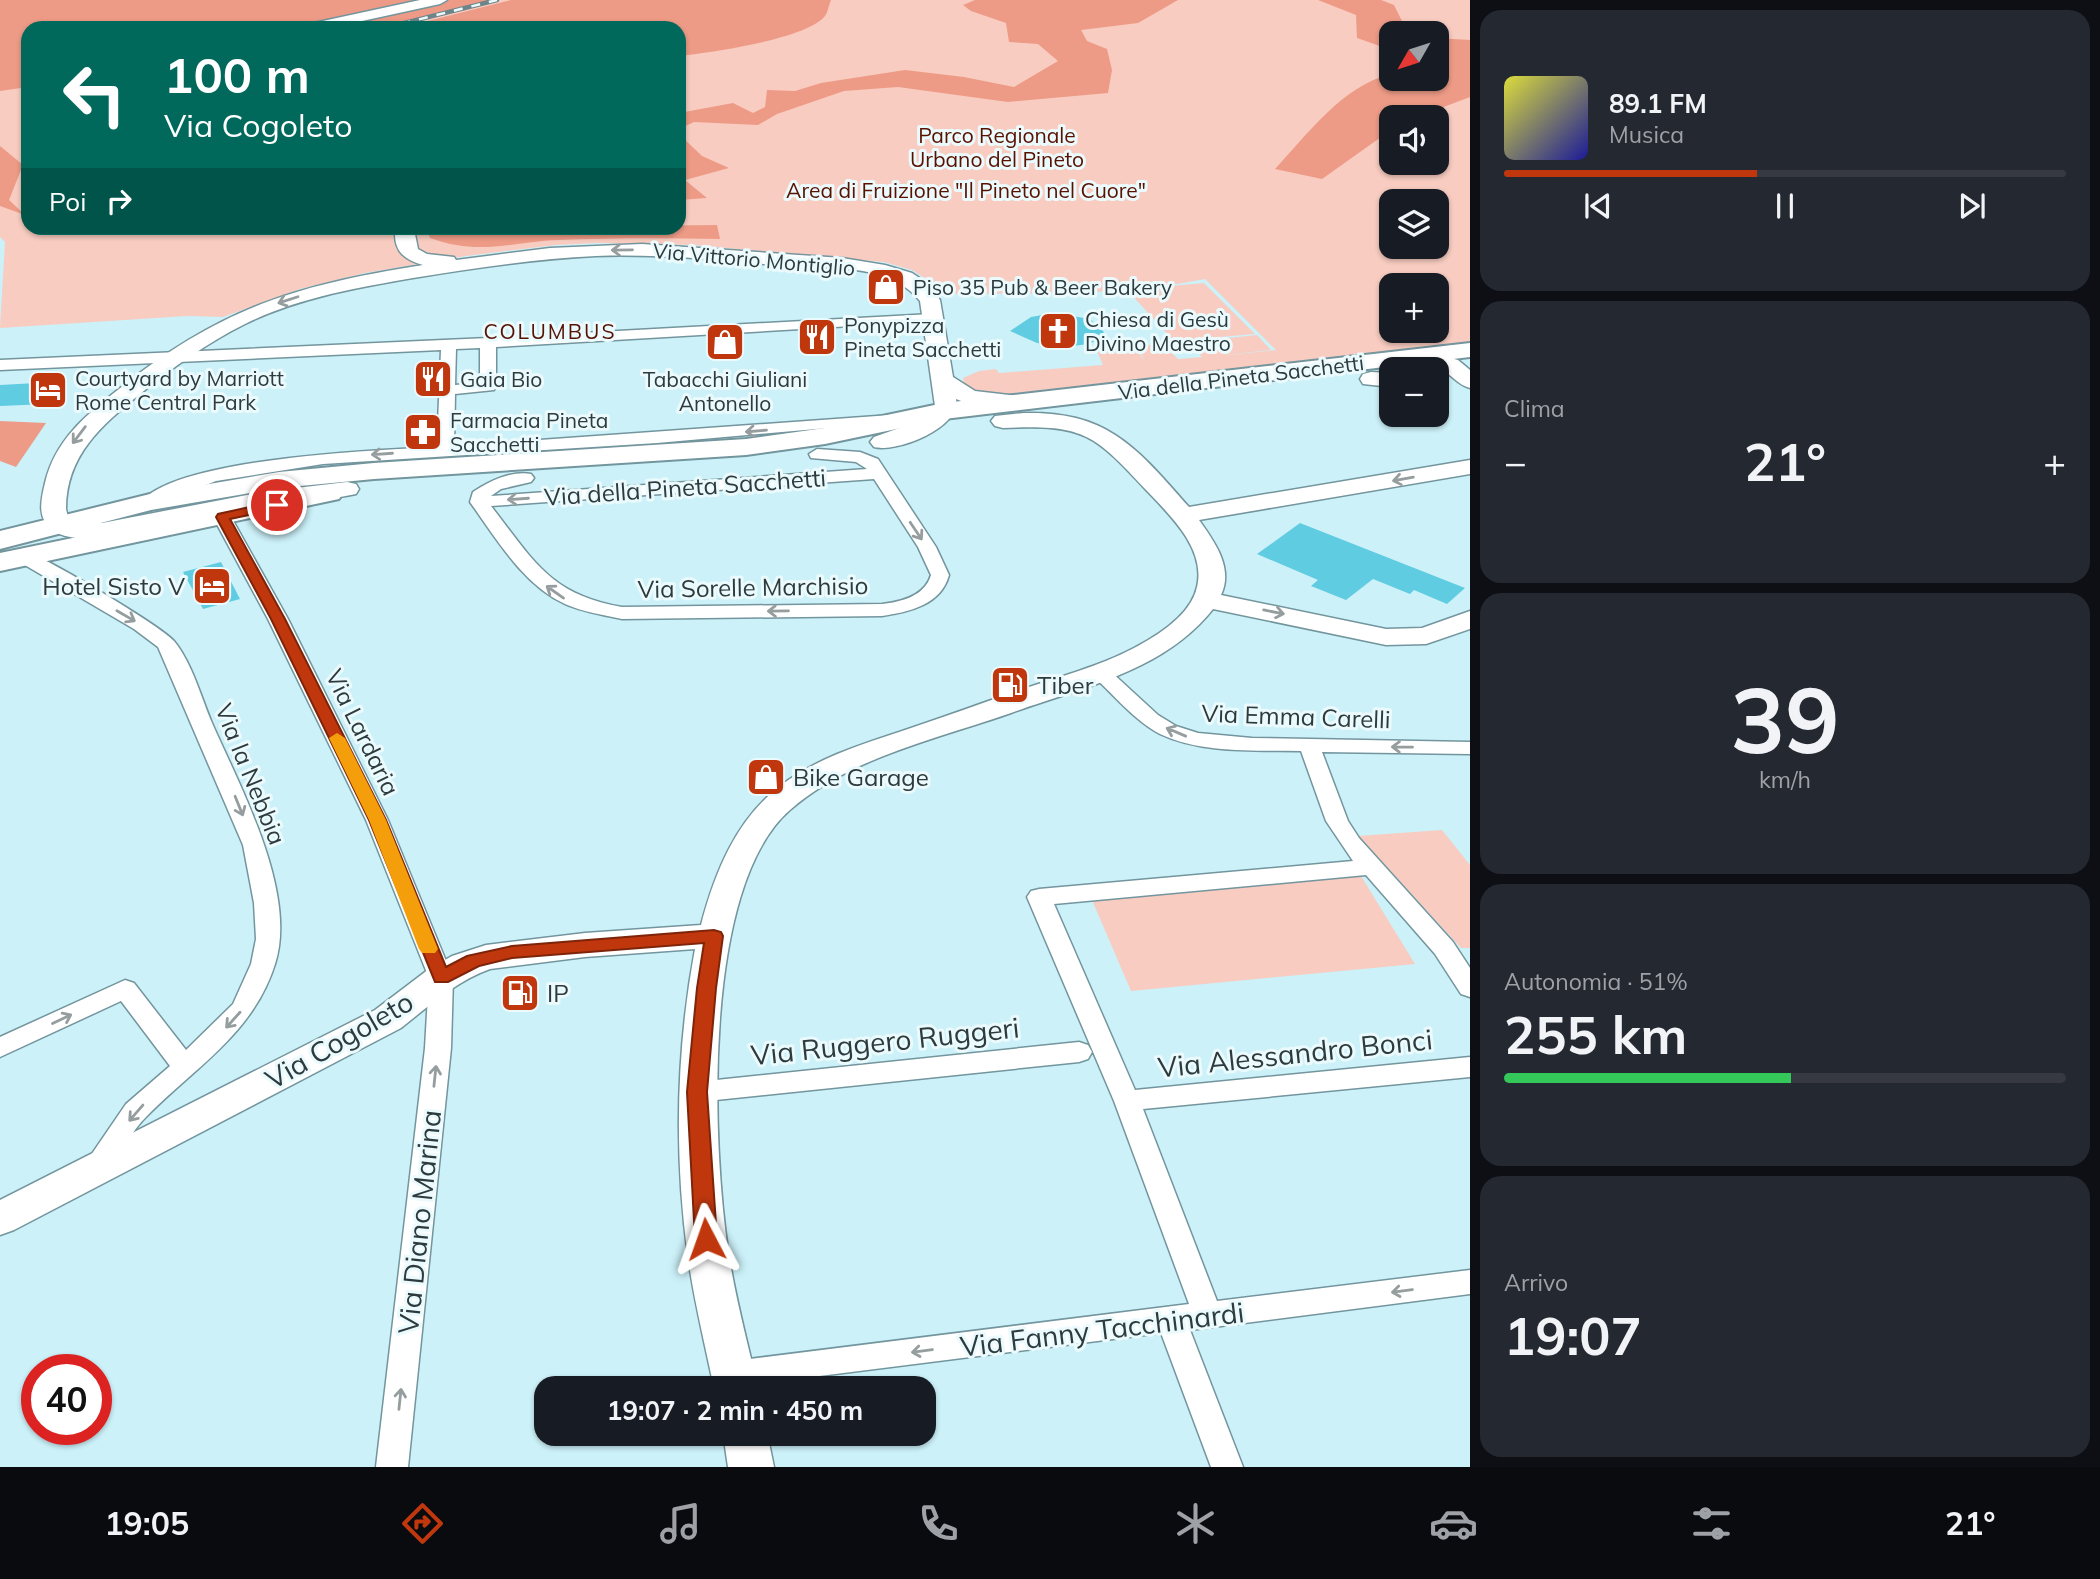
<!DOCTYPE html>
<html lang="it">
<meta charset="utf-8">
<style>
body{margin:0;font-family:Mulish,sans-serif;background:#242831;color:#f1f3f6;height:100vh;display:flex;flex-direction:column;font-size:26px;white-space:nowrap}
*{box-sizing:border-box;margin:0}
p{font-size:23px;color:#9ea1a6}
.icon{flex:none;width:38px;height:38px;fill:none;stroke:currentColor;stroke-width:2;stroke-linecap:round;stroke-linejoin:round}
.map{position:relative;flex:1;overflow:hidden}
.panel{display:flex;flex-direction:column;gap:10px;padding:10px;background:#0d0f14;width:630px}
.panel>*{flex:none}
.top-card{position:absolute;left:21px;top:21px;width:665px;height:214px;border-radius:21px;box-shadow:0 2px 5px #0004;background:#00695c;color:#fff;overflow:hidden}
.needle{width:46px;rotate:231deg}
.tools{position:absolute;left:1379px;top:21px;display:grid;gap:14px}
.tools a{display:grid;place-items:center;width:70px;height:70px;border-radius:14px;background:#171b24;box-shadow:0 2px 5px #0004;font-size:35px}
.speed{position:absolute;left:21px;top:1354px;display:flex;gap:14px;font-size:35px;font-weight:700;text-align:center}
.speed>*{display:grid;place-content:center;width:91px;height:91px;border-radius:50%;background:#171b24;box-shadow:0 2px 5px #0004;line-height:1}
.speed .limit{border:10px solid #d22;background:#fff;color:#111}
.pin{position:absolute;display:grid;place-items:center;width:60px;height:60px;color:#fff;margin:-30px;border:4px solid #fff;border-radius:50%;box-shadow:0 2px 7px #0007}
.me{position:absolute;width:77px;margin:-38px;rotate:356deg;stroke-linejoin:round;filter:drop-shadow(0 0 5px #0008)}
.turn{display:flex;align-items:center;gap:24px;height:147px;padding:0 28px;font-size:32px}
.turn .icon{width:91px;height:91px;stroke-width:2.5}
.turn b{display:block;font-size:49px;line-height:60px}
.then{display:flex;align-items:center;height:66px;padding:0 28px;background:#0003;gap:14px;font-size:26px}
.big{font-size:52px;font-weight:700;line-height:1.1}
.panel .tile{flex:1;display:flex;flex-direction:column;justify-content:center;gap:10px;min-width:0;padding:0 24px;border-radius:21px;background:#242831}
.panel .dial{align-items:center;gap:0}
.dial b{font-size:91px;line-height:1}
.song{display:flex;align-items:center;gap:21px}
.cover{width:84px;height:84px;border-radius:10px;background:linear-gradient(135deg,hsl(60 70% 55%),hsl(240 70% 35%))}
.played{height:7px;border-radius:4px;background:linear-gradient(90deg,#c0370e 45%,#363941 45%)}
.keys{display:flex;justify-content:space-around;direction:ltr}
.heat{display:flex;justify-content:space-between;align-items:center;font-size:38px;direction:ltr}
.charge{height:10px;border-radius:5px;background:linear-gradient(90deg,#34c759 51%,#363941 0)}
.trip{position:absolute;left:534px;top:1376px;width:402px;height:70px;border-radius:21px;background:#171b24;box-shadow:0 2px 5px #0004;font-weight:700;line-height:70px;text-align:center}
.dock{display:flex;height:112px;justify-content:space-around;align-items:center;background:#090b0e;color:#9ea1a6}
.dock .icon{width:49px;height:49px}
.dock .active{color:#c0370e}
.dock b{font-size:32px;color:#f1f3f6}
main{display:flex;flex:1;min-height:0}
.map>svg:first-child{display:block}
.green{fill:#f8ccc0;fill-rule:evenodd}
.forest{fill:#ed9b86}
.building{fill:#60cce1}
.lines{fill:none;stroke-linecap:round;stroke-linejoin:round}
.street-casing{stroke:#73959d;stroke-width:3}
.secondary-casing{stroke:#73959d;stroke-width:3}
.primary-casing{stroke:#73959d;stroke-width:4}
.street{fill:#fff;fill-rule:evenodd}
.secondary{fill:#fff;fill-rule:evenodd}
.primary{fill:#fff;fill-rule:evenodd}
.rail-casing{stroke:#6d8489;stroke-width:4.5}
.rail{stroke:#ebfafd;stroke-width:2.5;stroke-dasharray:9;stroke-linecap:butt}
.oneway{stroke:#969d9e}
.route{fill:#c0370e;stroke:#7d2409;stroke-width:2}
.slow{fill:#f59e0b}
.labels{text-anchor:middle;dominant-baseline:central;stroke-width:6;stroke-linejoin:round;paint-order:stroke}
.far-park-label{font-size:21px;fill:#591100;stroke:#ebfafd}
.far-street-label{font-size:21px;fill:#2d3b3e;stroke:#ebfafd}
.far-poi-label{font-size:21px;fill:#2d3b3e;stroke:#ebfafd;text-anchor:start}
.far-neighbourhood-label{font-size:21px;letter-spacing:2px;fill:#551303;stroke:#ebfafd}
.street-label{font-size:24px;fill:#2d3b3e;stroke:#ebfafd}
.poi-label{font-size:24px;fill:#2d3b3e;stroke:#ebfafd;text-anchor:start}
.near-street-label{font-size:28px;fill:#2d3b3e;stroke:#ebfafd}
</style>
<main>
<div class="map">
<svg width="1470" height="1467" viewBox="0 0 1470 1467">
<rect width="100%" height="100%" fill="#ccf1f9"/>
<path class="green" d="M0,0H1470V342L1144,381L995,395L981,394L965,387L963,378L979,371L996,369L999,373L1103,365L1097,351L1134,347L1145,361L1136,346L1162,344L1178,359L1202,357L1189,342L1257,335L1271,350L1215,356L1276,350L1205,279C1124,296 1038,293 955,294L945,291L912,270L884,262L692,245L598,243L556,245L466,256L365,273L300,289L223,317L187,316L0,328L5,242L0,237ZM28,28H679V228H28ZM1391,33H1437V79H1391ZM1391,117H1437V163H1391ZM1391,201H1437V247H1391ZM1391,285H1437V331H1391Z
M1204,283L1255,334L1174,341L1127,290Z
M1442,830L1470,865V948H1461L1358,836Z
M1361,876L1415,964L1131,991L1092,900Z"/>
<path class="forest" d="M0,0H492L379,28H28V87L0,91Z
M511,0H831C829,4 828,12 825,16C807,39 709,53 679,56V28H400Z
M975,0H1178L1138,23L1081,30L1087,41L1107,49L1112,70L1108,93L1008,102L898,87L844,91L777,114L758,125L694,122L679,129V113L733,103L753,113L765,107L767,90L795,91L821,83L905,70L964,77L1014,87L1058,61L1038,44L1009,42L1006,23L971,11L963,5Z
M1318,0H1381L1394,5L1408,33H1391V50L1357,38L1356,15Z
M1437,38L1470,40V97L1417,117H1391V130L1322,179L1275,169C1308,134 1342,86 1391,74V79H1437Z
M679,134L702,156L729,168L685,180L707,198L679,200Z
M0,146L23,165L9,200L25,215L0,206Z
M717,225L720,239C666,238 612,238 558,240C510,242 479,256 430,238L427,230L429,228Z
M0,421L46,423L16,467L0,461Z"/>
<path class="building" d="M1054,313L1090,319L1104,332L1097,340L1089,344L1063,347L1037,343L1010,331L1031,317Z
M55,382L47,404L0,406V385Z
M1300,523L1465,588L1447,604L1414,590L1410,594L1373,579L1346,600L1311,586L1318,580L1257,554Z
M221,562L240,599L203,609L183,572Z"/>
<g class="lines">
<g class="street-casing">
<path id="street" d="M932,314L937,315L939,318L937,321L496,347V387L494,390L455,394L454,446L891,415L893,418L885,423L657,443L323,464L216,481L150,507L141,502C177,458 378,450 437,447L441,350L0,370V360L488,338ZM480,348V383L455,385L456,349Z
M817,449L860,452L878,459L936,547L949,575C941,605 909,612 882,616L622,619C603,615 583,612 565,604C523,585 496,538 470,502L473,492C488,482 512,470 531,474L534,478L531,482L501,489L491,496L867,469L856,462L811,458L809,454ZM874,479L918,547L931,575C925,596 901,602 882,604L622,607C550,595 533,560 491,506Z
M222,512L231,517L288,619L388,820L453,978L451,1048L408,1467H376L425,1048L429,978L366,820L268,619L213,517Z
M24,551C44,556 161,626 174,641C192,663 201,697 212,723C240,787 298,893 275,964C253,1034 195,1067 147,1116C131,1131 120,1155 109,1174L99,1177L89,1174L85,1166L89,1158L126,1104L170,1066L121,1001L0,1057V1037L125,980L134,983L186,1050L233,1004L251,964L256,939L254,903L243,845L158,647L134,629L18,561L15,557Z
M1101,667L1108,669L1158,715L1176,726L1198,733L1252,738L1470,742V754L1322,752L1348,821L1359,838L1453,942L1470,968V997L1461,994L1435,954L1366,875L1054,904L1135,1090L1470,1057V1077L1143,1109L1217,1301L1470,1270V1294L1190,1330L1243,1467H1211L1161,1333L733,1387L722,1383L718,1374L722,1365L733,1361L1189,1304L1114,1101L1027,897L1031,891L1039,889L1353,861L1326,821L1301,751C1256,750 1202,754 1160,734C1135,721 1115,696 1094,677L1091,673L1094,669Z
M1079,1042L1088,1045L1092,1052L1088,1059L1079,1062L697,1102L688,1099L684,1092L688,1085L697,1082Z"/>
</g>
<g class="secondary-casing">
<path id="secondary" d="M420,0H447L440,4L330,28H302L309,24Z
M405,228L415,234L418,249L427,254L454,257L456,260L550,248L642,244L842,258L885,265L912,273L927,283L940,300L953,377L975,391L1027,397L1030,402L1027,407L1019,409L969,404L956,399C961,428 896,453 874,447L870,442L874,437L919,421L935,406L920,301C889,261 821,269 775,265C716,259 656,254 596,256C535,259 473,268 413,278C356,288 297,298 245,324C207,343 173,367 140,394C102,425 66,455 66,509L68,517L74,522L102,523L262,492L347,482L356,484L359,489L356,494C339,498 321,499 303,501C275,505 247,509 219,514C180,521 141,536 100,539C86,539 66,539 54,531C36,519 41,500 45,483C55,440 86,415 119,389C220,308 296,285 423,265C406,260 395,253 395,234Z
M1422,350L1458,360L1470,370V388C1458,385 1452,375 1442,370C1432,364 1418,367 1411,357L1414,352Z
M1371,372L1391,373V387L1363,384L1360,379L1363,374Z
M1024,413C1108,411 1137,448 1189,507L1470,460V474L1199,520C1214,541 1234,568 1221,595L1386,629L1422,628L1470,611V629L1426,644L1386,645L1213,609C1163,672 1082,687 1011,713C937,739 850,757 790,810C701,887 712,1149 729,1256C736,1301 748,1344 758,1388H714C705,1344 694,1301 688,1257C674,1154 676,1051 695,949L585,957L490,969C456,981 429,1006 401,1028L14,1230L0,1235V1200L375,1010L429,969L452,956L486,945L585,933L701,925C715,872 736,820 780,786C817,758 862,744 905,730C944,717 982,703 1020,690C1058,677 1098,667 1134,648C1157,636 1191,615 1197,587C1206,550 1172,517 1148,492C1094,434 1085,424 1003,428L995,426L991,421L995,416Z
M723,1433H767L774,1467H728Z"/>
</g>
<g class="primary-casing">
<path id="primary" d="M1470,343V357L944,419L825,444L746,455L374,479L279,488L151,510L0,549V531L150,494L279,472L374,463L746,439L825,428L944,403Z
M329,485L339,487L343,493L339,499L0,571V553Z"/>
</g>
<use href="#street" class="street"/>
<use href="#secondary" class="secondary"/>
<use href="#primary" class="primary"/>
<g class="rail-casing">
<path id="rail" d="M384,28L497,0"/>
</g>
<use href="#rail" class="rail"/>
</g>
<defs><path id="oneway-shaft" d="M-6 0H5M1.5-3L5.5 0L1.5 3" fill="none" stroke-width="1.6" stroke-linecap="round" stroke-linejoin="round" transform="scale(1.75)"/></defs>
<g class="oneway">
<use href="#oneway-shaft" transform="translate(622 250) rotate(179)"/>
<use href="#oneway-shaft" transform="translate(288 300) rotate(162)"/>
<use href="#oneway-shaft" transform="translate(756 431) rotate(175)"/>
<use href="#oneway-shaft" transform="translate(79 435) rotate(127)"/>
<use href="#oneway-shaft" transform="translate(382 454) rotate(176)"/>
<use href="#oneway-shaft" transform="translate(1403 479) rotate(170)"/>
<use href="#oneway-shaft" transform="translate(518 499) rotate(176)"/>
<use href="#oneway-shaft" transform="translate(916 531) rotate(56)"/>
<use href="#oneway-shaft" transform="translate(555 592) rotate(-145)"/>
<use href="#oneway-shaft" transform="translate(778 611) rotate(179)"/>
<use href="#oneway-shaft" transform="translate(1274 612) rotate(11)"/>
<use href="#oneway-shaft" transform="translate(126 616) rotate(30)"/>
<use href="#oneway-shaft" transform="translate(1176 732) rotate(-157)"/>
<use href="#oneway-shaft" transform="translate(1402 747) rotate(-179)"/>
<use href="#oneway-shaft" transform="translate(239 806) rotate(68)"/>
<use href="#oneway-shaft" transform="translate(62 1019) rotate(-25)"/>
<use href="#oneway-shaft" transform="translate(233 1020) rotate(132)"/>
<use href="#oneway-shaft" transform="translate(435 1076) rotate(-84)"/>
<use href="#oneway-shaft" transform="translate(136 1113) rotate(131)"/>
<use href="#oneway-shaft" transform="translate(1402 1291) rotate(173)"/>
<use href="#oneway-shaft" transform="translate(922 1351) rotate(173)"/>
<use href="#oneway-shaft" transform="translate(400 1399) rotate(-84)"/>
</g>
<path class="route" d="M277,501L284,505L282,508L230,519L285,619L386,820L446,967L467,956L512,946L714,930L721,932L723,936L716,988L707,1092L717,1239L713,1245L706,1247L698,1245L695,1239L687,1092L697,988L704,943L512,958L479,966L448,982H435L369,820L271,619L216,517L218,514Z"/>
<path class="slow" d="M337,733L345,738L386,820L438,949L435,953H422L419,949L369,820L329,738Z"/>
<defs>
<g id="shop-square" transform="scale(2.0125)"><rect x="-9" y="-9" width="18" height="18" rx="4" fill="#c0370e" stroke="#ebfafd"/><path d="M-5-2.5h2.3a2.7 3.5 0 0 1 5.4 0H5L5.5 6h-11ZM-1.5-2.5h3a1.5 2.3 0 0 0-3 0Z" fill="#fff"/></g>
<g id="church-square" transform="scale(2.0125)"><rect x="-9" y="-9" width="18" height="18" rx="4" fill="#c0370e" stroke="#ebfafd"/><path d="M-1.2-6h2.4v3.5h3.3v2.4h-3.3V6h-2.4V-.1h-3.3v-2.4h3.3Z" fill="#fff"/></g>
<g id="restaurant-square" transform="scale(2.0125)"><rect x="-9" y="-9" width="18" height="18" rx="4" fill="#c0370e" stroke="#ebfafd"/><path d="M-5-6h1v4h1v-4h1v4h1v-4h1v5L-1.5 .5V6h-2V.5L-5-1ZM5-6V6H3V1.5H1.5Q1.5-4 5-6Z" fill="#fff"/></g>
<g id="hotel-square" transform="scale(2.0125)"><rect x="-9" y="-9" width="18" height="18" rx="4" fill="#c0370e" stroke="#ebfafd"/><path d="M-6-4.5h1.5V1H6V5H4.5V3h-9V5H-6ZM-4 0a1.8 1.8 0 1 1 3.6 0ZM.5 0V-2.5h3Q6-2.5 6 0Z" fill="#fff"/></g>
<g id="pharmacy-square" transform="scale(2.0125)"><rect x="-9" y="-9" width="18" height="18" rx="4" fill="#c0370e" stroke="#ebfafd"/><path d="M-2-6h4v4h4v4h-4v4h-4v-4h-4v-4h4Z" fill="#fff"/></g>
<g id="fuel-square" transform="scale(2.0125)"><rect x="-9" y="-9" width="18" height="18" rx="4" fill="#c0370e" stroke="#ebfafd"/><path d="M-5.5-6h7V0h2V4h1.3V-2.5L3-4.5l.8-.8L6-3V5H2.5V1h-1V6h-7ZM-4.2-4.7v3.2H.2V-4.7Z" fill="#fff"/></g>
</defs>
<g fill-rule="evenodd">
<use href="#shop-square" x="886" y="287"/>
<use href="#church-square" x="1058" y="331"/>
<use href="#restaurant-square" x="817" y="337"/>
<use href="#shop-square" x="725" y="342"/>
<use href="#restaurant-square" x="433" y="379"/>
<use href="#hotel-square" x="48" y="390"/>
<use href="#pharmacy-square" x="423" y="432"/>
<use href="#hotel-square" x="212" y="586"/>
<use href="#fuel-square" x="1010" y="685"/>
<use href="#shop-square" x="766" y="777"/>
<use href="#fuel-square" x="520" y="993"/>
</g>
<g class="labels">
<g class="far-park-label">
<text x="997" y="135">Parco Regionale<tspan x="997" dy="24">Urbano del Pineto</tspan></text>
<text x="966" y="190">Area di Fruizione "Il Pineto nel Cuore"</text>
</g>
<g class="far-street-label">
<text transform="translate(754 259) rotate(5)">Via Vittorio Montiglio</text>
<text transform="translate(1241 377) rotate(-7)">Via della Pineta Sacchetti</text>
</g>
<g class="far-poi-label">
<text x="913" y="287">Piso 35 Pub &amp; Beer Bakery</text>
<text x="1085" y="319">Chiesa di Gesù<tspan x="1085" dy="24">Divino Maestro</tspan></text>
<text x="844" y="325">Ponypizza<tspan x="844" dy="24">Pineta Sacchetti</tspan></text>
<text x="75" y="378">Courtyard by Marriott<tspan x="75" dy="24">Rome Central Park</tspan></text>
<text x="460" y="379">Gaia Bio</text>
<text x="725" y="379" text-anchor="middle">Tabacchi Giuliani<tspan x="725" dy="24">Antonello</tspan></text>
<text x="450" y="420">Farmacia Pineta<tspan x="450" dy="24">Sacchetti</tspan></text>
</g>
<g class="far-neighbourhood-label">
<text x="550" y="331">COLUMBUS</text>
</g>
<g class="street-label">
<text transform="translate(685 487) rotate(-4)">Via della Pineta Sacchetti</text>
<text transform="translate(753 587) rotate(-1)">Via Sorelle Marchisio</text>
<text transform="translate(1296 716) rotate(2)">Via Emma Carelli</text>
<text transform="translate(363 732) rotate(64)">Via Lardaria</text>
<text transform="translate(251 774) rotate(68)">Via la Nebbia</text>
</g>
<g class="poi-label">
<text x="185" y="586" text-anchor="end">Hotel Sisto V</text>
<text x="1037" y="685">Tiber</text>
<text x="793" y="777">Bike Garage</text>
<text x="547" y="993">IP</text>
</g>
<g class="near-street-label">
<text transform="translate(339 1040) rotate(-30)">Via Cogoleto</text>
<text transform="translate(885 1041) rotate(-6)">Via Ruggero Ruggeri</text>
<text transform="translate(1295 1053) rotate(-6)">Via Alessandro Bonci</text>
<text transform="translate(419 1222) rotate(-84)">Via Diano Marina</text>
<text transform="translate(1102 1329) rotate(-7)">Via Fanny Tacchinardi</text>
</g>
</g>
</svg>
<div class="tools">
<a><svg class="needle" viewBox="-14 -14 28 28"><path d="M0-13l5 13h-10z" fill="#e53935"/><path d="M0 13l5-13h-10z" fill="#9ea1a6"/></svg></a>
<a><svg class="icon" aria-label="sound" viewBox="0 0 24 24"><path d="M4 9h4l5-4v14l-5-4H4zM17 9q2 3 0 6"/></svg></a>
<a><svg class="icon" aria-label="layers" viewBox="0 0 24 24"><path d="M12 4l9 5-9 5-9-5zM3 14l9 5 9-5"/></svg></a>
<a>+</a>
<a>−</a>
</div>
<div class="speed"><div class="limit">40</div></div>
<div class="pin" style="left:277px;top:505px;background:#d93025"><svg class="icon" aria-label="arrive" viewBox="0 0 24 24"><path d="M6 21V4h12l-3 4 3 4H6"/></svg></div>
<svg class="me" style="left:706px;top:1239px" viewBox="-20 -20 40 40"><path d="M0-17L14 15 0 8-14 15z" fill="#c0370e" stroke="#fff" stroke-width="4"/></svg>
<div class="trip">19:07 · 2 min · 450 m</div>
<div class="top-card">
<div class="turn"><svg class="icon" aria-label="left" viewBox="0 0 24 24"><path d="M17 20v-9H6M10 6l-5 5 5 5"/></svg><div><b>100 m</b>Via Cogoleto</div></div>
<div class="then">Poi<svg class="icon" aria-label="right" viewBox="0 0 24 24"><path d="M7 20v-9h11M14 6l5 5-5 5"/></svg></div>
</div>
</div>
<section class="panel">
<div class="tile">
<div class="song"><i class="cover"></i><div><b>89.1 FM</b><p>Musica</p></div></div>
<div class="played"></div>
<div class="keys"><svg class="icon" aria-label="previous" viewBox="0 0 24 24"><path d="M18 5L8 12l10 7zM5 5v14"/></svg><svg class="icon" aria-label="pause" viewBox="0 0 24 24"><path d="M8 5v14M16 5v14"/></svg><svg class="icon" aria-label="next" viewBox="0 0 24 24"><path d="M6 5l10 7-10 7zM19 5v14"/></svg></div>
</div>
<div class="tile"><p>Clima</p>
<div class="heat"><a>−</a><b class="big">21°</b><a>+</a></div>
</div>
<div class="tile dial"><b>39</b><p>km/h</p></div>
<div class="tile"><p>Autonomia · 51%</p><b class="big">255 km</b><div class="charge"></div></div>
<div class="tile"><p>Arrivo</p><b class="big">19:07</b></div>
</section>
</main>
<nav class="dock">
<b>19:05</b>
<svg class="icon active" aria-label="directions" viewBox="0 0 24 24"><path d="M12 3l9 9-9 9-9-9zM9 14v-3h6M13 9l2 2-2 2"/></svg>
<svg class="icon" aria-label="music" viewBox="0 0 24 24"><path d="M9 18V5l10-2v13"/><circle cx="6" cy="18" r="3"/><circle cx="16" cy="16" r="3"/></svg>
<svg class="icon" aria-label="phone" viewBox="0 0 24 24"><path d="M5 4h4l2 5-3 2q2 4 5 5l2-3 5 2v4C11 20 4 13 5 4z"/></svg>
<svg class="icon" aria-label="climate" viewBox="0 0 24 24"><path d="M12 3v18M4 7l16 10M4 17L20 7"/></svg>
<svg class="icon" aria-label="car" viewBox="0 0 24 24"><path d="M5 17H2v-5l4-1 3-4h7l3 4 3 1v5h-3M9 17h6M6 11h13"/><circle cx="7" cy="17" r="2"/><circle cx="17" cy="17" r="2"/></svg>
<svg class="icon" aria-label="filters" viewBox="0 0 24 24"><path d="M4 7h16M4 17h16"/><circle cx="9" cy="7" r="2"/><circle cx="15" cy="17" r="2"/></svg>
<b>21°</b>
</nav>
